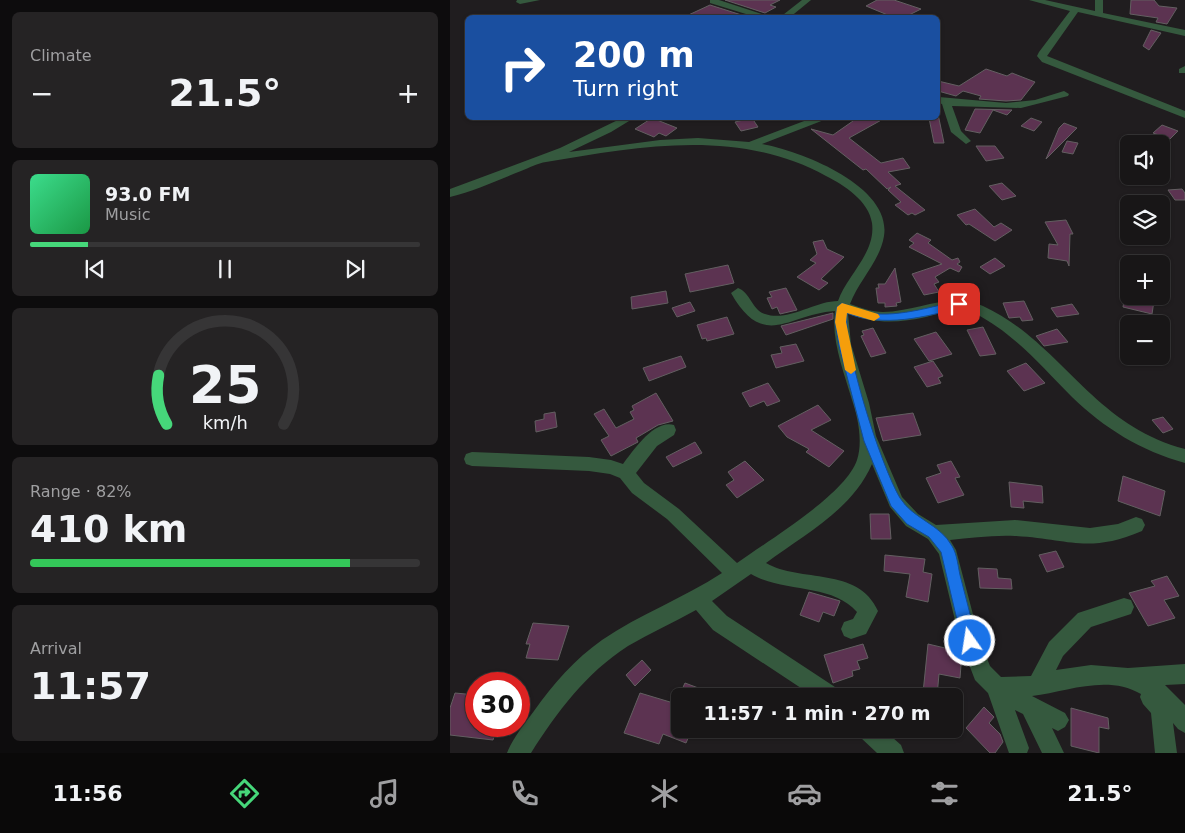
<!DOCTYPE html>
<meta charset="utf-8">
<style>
body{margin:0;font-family:"DejaVu Sans",sans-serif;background:#252324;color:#f1f3f6;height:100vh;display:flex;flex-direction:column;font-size:19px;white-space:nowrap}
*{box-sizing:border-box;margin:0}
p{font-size:16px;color:#9f9fa1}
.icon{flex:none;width:28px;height:28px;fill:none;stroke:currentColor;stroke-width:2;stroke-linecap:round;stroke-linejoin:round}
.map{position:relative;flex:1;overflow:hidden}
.side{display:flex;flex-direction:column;gap:12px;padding:12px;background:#0d0c0d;width:450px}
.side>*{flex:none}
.guide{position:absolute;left:15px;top:15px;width:475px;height:105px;border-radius:8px;box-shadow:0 1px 4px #0004,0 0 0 1px #363536;background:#1a4fa0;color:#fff;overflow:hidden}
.fabs{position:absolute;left:670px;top:135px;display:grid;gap:10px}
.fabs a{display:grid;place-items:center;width:50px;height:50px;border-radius:8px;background:#181617;box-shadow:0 1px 4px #0004,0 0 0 1px #363536;font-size:25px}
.speed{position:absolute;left:15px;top:672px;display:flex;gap:10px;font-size:25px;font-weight:700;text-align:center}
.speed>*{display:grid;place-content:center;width:65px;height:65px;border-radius:50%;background:#181617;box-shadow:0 1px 4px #0004,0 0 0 1px #363536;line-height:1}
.speed .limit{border:8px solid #d22;background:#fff;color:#111}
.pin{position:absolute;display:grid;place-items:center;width:42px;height:42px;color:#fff;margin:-21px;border-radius:10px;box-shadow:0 2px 8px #0006}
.me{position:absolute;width:55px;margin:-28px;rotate:347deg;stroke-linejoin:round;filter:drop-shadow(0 0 4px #0008)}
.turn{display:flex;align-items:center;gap:18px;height:105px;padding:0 25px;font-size:22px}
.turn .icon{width:65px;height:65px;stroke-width:2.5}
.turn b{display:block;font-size:35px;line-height:42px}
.big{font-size:38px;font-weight:700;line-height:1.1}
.side .card{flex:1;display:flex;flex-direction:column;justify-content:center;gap:8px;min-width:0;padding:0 18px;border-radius:8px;background:#252324}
.side .dial{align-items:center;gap:0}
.dial svg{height:130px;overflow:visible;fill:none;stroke:#363536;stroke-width:7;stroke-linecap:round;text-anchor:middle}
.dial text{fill:#f1f3f6;stroke:none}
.song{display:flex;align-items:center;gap:15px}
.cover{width:60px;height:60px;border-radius:8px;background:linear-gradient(135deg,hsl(150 70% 55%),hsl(140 70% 35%))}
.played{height:5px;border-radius:2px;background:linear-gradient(90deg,#46d77a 15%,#363536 15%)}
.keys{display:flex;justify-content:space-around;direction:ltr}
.heat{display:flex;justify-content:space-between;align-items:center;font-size:28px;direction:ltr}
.charge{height:8px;border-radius:4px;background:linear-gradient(90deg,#34c759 82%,#363536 0)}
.trip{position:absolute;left:221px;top:688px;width:292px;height:50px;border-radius:8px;background:#181617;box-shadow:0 1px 4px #0004,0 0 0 1px #363536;font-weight:700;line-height:50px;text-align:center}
.tab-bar{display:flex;height:80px;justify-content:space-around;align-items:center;background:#0a0909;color:#9f9fa1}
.tab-bar .icon{width:35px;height:35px}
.tab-bar .active{color:#46d77a}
.tab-bar b{font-size:22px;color:#f1f3f6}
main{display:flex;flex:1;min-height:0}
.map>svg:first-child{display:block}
.building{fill:#5c3351;stroke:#635f61}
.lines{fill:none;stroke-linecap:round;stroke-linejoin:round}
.minor{fill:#35593e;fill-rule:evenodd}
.route{fill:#1a73e8;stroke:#114b97}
.slow{fill:#f59e0b}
</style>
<main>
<section class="side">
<div class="card"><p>Climate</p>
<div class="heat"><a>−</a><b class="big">21.5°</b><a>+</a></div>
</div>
<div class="card">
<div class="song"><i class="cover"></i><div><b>93.0 FM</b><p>Music</p></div></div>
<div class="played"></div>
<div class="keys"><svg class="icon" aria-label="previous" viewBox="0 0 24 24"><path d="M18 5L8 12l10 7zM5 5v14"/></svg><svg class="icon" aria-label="pause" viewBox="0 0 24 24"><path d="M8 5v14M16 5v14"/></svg><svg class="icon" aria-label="next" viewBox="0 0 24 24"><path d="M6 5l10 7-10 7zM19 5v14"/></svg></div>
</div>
<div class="card dial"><svg viewBox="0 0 100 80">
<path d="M14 69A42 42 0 1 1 86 69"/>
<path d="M14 69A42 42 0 0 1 9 39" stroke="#46d77a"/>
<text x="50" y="56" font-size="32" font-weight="700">25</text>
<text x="50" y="72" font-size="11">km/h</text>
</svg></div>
<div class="card"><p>Range · 82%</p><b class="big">410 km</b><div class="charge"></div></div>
<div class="card"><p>Arrival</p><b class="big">11:57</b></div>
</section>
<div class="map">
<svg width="735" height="753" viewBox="0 0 735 753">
<rect width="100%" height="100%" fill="#201d1f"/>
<path class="building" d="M275,0H330L320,5L326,7L315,13Z
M427,0H444L471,9L453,18H445L416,6Z
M681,0H704L709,6L727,8L717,24L706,22L708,18L680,14Z
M260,5L301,18H232Z
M701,30L711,33L699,50L693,46Z
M536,69L557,76L562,73L585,82L571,100L556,101L529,99L531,96L513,91L506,96L488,91V81L509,86Z
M525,109L562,110L557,115L543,110L530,133L515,130Z
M488,114L494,143H484L479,118H488Z
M202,118L227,128L216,136L209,133L204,137L185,129Z
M302,118L308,127L291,131L285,122Z
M395,118H435L399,138L431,163L453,158L460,168L438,172L451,184L445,186L475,210L465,215L462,213L458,215L445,205L451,202L438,190L441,187L437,189L416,169L413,170L361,129L383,135L403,121Z
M581,118L592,122L584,131L571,126Z
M614,123L627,128L596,159L609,128Z
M712,125L728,131L720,139L703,133Z
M617,141L628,143L623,154L612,152Z
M526,146H545L554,158L536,161Z
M552,183L566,196L552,200L539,186Z
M732,189L735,193V200H725L718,190Z
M525,209L544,227L551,223L562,230L545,241L519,224L516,225L507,215Z
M616,220L623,234H620L619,266L617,261L598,258L599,244L608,245L595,222Z
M467,233L481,240L478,243L502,260L508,258L510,262L507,264L512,267L509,272L500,268L485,277L489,282L484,284L489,292L474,295L462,274L492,264L459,247L464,243L459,240Z
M373,240L377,249L394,257L371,279L378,283L369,290L347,277L366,263L360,260L367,254L363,242Z
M545,258L555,266L540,274L530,267Z
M278,265L284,283L240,292L235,274Z
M445,268L451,302L446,303L447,306L435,307V303H428L426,288H429L428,284H435Z
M336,288L347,310L330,314L327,307L322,309L317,298L322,297L319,292Z
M216,291L218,303L182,309L181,297Z
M675,294L704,301L702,314L673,307Z
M574,301L583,320L572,321L570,317L559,318L553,303Z
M240,302L245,311L227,317L222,308Z
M622,304L629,314L607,317L601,308Z
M383,313V319L336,335L331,326Z
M277,317L284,334L257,341L256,338L252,339L247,325Z
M533,327L546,354L530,356L517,330Z
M423,328L436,353L421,357L411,336L414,335L412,331Z
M607,329L618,342L594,346L586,336Z
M486,332L502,354L479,361L464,339Z
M346,344L354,361L326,368L321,355L332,353L330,347Z
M231,356L236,367L199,381L193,368Z
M483,361L493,376L488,378L491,383L477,387L464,367Z
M576,363L595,383L574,391L557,371Z
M318,383L330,401L317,406L314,401L300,407L292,393Z
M206,393L223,421L208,425L186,438L188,442L161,456L151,440L159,436L144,414L154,409L166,428L184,419L180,412L184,410L182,406Z
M368,405L381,420L361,430L394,451L379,467L356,452L359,449L337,437L328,426Z
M105,412L107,427L86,432L85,421L94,419V414Z
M463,413L471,435L433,441L426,418Z
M713,417L723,429L713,433L702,420Z
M245,442L252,453L223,467L216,457Z
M295,461L314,480L287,498L276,485L284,480L278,472Z
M501,461L510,477L505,478L514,495L488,503L476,478L491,473L487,465Z
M673,476L715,491L710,516L668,501Z
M559,482L592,486L593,503L573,501L574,508L561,507Z
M420,514H439L441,539H421Z
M606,551L614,567L597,572L589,555Z
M435,555L475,559L473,572L482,574L478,602L456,597L460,574L434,571Z
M528,568L547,569L548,578L561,579L562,589L530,588Z
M717,576L729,596L714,600L725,618L698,626L679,593L705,586L701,581Z
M359,592L390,601L384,616L373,612L369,622L350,615Z
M83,623L119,626L108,660L76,658L80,644H76Z
M413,644L418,658L407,661L410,669L402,671L403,676L383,683L374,655Z
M478,644L512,652L510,678L489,674L487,696L473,693Z
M192,660L201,670L185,686L176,675Z
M235,683L267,695L266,696H229Z
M5,693L26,695V726H47L43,740L0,735V708Z
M190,693L230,705V729H242L236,743L213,734L209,744L174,733Z
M534,707L544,717L539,723L550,734L553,742L545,753H540L516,728Z
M621,708L658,718L659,729L649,727V753L621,746Z"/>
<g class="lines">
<path class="minor" d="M67,0H90L70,4L66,2Z
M260,0H269L324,18H309L260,3Z
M352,0H361L339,18H329Z
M579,0H595L645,11V0H653V13L735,30V36L628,12L597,56L735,111V118L592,62L587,56L589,52L620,11Z
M735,66V73H729V69Z
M614,91L619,94L618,96L571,108L502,106L511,131L521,141L516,144L501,132L492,104L488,103L489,97L556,103L585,100Z
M172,118H184L161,132L119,152L210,140L248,138L299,142L362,118H375L374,120L312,144C351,151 442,186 434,236C430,261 409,280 400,304C412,308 421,312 433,312C467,312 501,291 533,306C611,342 642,425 735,449V463C691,451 654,428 622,397C592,367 563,332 524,313C506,305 494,313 476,317C449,323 425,324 398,314L401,344L419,403L426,436L452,497L468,514L486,525L565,520L640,528L668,524L686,517L692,519L695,525L692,531C638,554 619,539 565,536C543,535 521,538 500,540L506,550L530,641L540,666L551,677L581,676L599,642L628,613L674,598L681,600L684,607L681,614L641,627L613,656L606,670L641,665L678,668L735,664V684L715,685L735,705V733L728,729L723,723L727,753H705L701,713L693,704L690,697L691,694C657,674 616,692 582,696L615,713L619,720L615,727L608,731L602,728L614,753H592L573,714L565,710L579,748L577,753H559L538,693L525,680L510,641L489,554L478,539L456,526L440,507L422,464C402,510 355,534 316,563C350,583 408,566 428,611L416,634L401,639L394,636L391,629L394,622L403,619L407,612C382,583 333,593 301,574L262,601L277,616L388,689L391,696H363L263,630L246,610C223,623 200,633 178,646C136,673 107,712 81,753H57C63,738 74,724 84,711C103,684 125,659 152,640C190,614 234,598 272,573L217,519L182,493L170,478L160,474L139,471L22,466L16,464L14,459L16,454L22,452L139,457L161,460L173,464C183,451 204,419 224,425L226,430L224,435L207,446L186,473L194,483L229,509L287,563C319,540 395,495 407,460C413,441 408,418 402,400C394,372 381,341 385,311C338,314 314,351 281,293L288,288C300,292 302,310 315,314C338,322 365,301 388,301C397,275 426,253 422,223C419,201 394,185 376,176C288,128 190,146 96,162C88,163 79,168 71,171C48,180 24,191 0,197V189L110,148Z
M407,729H433L451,745L454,753H427L410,737Z"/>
</g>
<path class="route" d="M509,300L513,301V307C476,317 433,328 397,313C393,348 431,466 450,498C463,519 490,524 502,546C507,554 508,566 510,575C516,597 521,619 527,641L525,647L520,649L514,647L512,641L491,552L479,537L457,524L441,506L414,441L389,346L385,322L387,307L392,303C400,306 407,310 415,312C441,319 483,307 509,300Z"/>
<path class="slow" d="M392,303L428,314L430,317L424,321L397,313L396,322L406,370L401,374L395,370L385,322L387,307Z"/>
</svg>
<div class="fabs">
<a><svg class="icon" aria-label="sound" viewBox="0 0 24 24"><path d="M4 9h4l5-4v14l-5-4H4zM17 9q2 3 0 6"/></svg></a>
<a><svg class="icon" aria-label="layers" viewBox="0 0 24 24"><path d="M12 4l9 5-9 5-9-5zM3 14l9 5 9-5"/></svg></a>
<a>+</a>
<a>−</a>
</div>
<div class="speed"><div class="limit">30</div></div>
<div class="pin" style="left:509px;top:304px;background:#d93025"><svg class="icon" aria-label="arrive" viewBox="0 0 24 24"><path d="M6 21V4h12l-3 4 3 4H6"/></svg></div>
<svg class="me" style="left:520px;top:641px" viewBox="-20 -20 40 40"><circle r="17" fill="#1a73e8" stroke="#fff" stroke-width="3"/><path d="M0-11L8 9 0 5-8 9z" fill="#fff"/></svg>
<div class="trip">11:57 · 1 min · 270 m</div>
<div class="guide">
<div class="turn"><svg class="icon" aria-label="right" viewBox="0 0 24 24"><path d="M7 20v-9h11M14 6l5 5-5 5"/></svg><div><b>200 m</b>Turn right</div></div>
</div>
</div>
</main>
<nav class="tab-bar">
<b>11:56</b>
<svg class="icon active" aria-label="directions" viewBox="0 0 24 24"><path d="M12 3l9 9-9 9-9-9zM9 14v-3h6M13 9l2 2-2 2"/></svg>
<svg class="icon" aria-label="music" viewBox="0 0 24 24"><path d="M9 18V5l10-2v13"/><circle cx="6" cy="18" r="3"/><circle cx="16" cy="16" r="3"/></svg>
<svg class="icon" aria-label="phone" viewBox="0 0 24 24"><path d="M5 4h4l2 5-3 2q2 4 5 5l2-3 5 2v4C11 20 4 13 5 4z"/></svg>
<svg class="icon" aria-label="climate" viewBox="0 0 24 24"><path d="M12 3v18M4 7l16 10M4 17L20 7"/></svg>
<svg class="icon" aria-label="car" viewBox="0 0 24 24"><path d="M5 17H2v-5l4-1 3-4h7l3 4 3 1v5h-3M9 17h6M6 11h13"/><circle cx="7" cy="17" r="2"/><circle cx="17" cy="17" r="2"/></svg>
<svg class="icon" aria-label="filters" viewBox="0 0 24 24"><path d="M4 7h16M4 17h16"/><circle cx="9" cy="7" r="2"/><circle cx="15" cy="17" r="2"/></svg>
<b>21.5°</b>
</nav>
